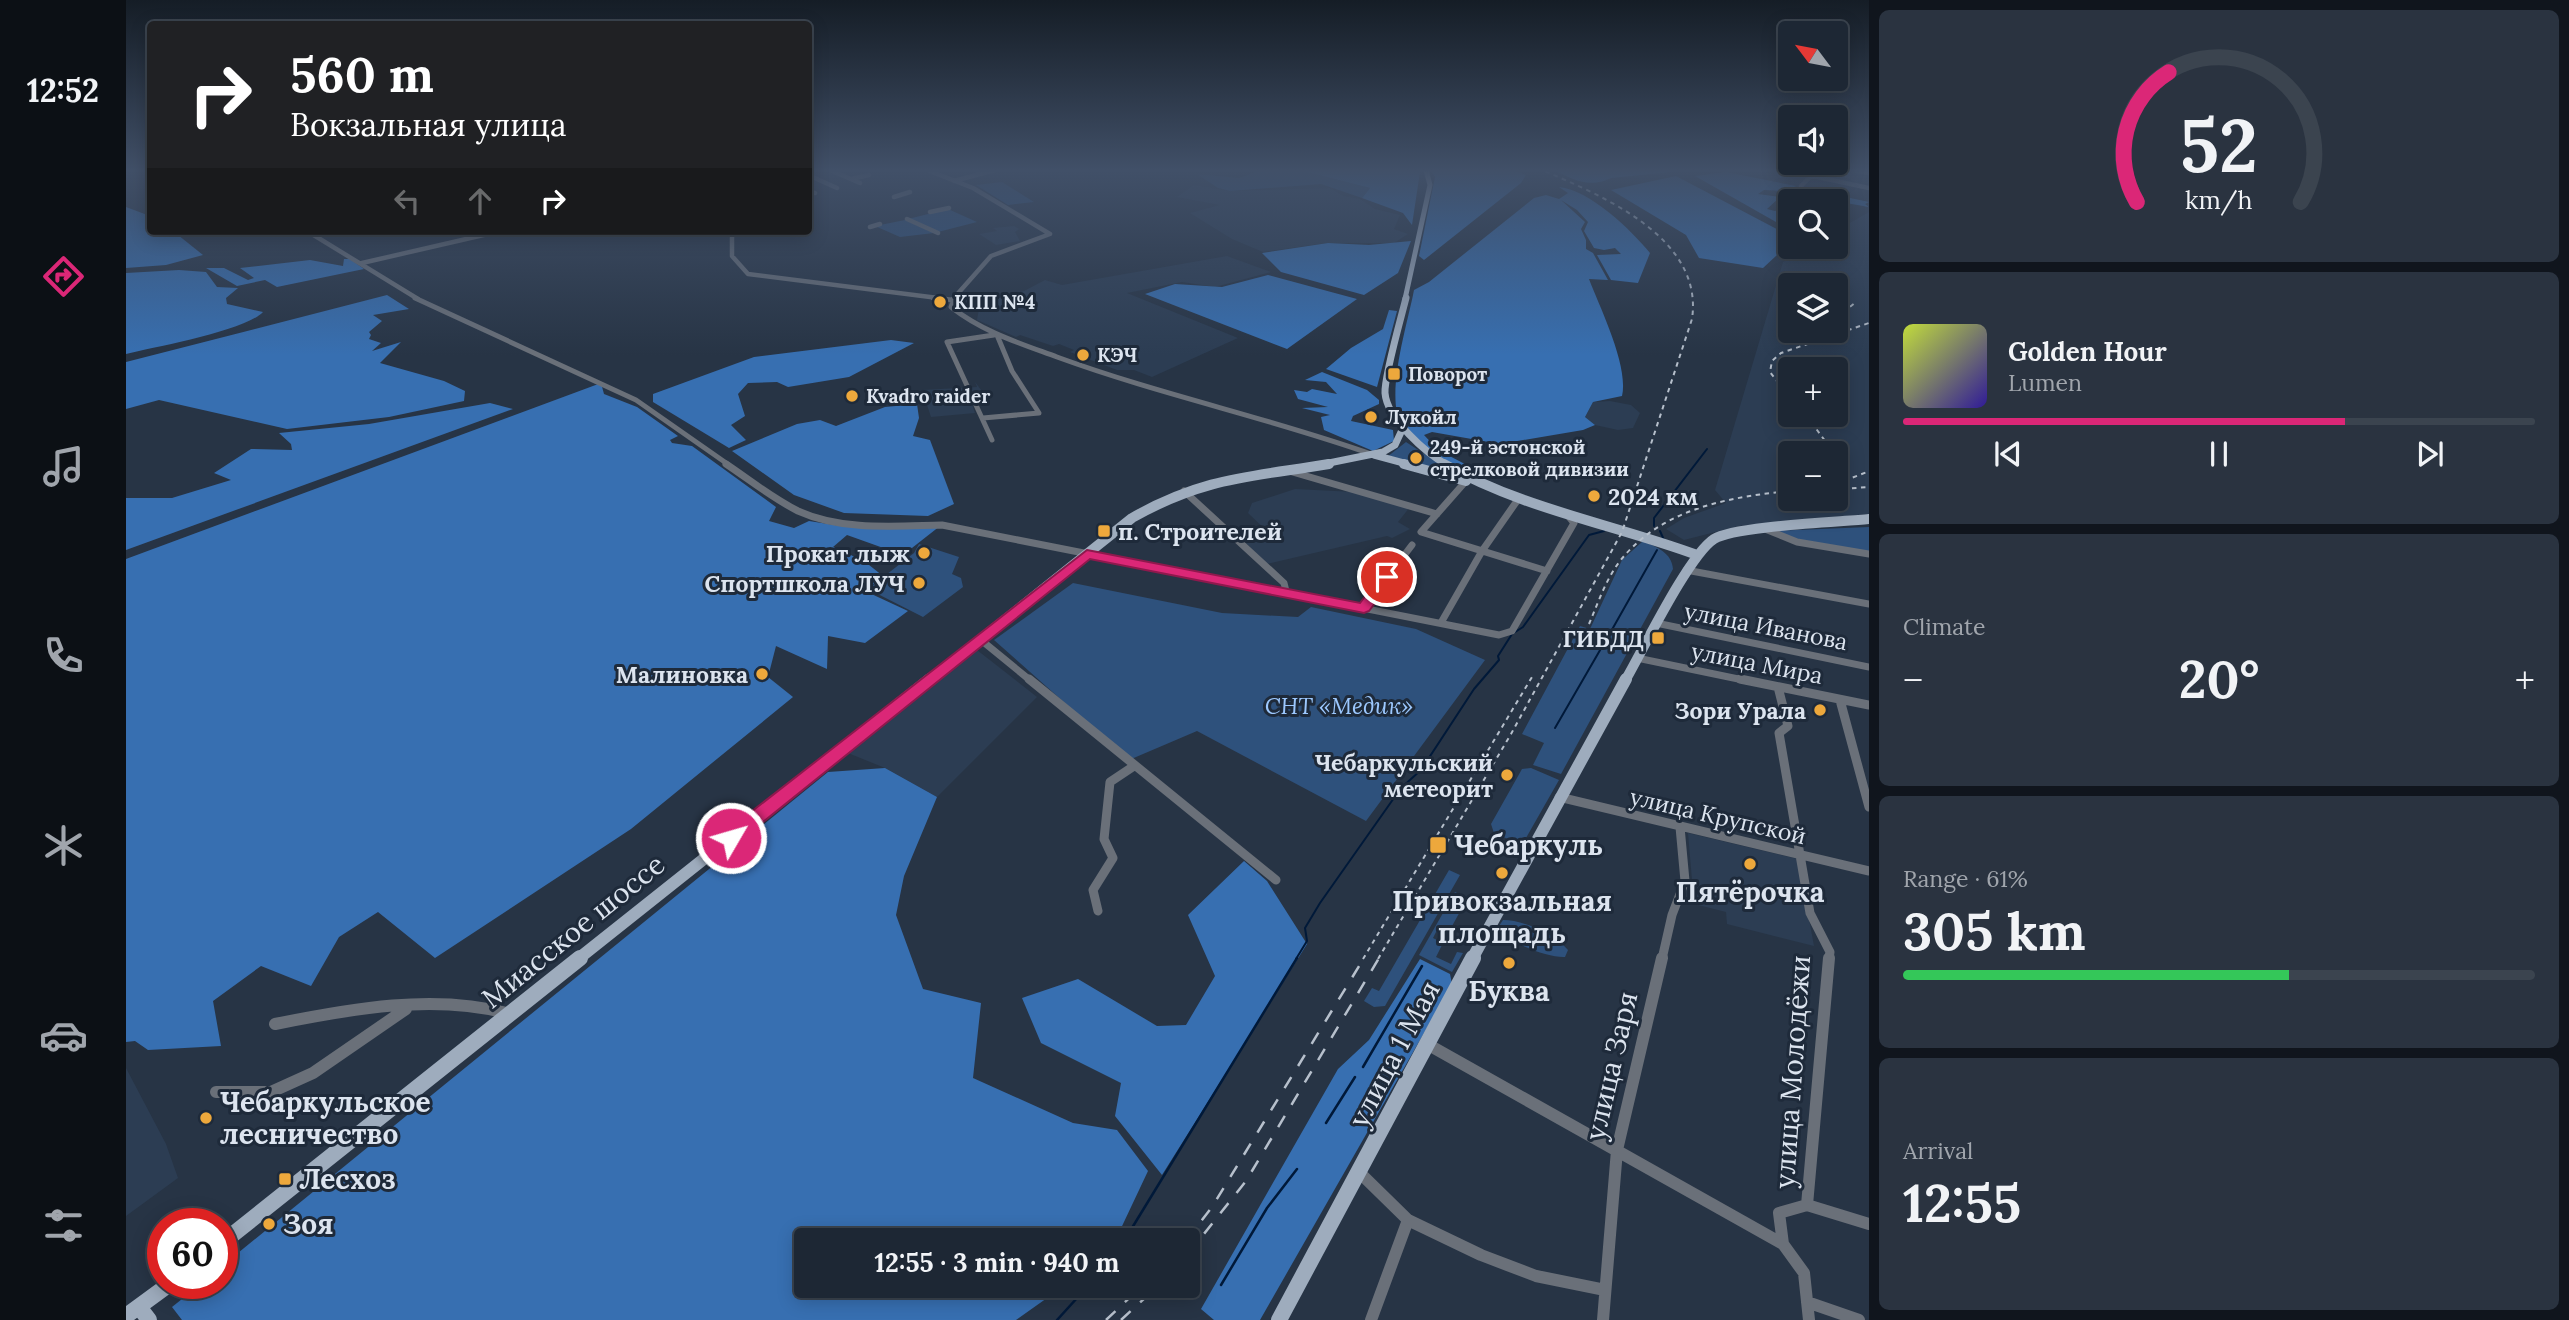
<!DOCTYPE html>
<meta charset="utf-8">
<style>
body{margin:0;font-family:Lora,serif;background:#2a3340;color:#f1f3f6;height:100vh;display:flex;flex-direction:column;font-size:26px;white-space:nowrap}
*{box-sizing:border-box;margin:0}
p{font-size:23px;color:#a0a5ac}
.icon{flex:none;width:38px;height:38px;fill:none;stroke:currentColor;stroke-width:2;stroke-linecap:round;stroke-linejoin:round}
.map{position:relative;flex:1;overflow:hidden}
.side{display:flex;flex-direction:column;gap:10px;padding:10px;background:#10151d;width:700px}
.side>*{flex:none}
.banner{position:absolute;left:21px;top:21px;width:665px;height:214px;border-radius:7px;box-shadow:0 4px 18px #0003,0 0 0 2px #3b444f;background:#202124;color:#fff;overflow:hidden}
.needle{width:46px;rotate:302deg}
.tools{position:absolute;left:1652px;top:21px;display:grid;gap:14px}
.tools a{display:grid;place-items:center;width:70px;height:70px;border-radius:7px;background:#1d2734;box-shadow:0 4px 18px #0003,0 0 0 2px #3b444f;font-size:35px}
.speed{position:absolute;left:21px;top:1208px;display:flex;gap:14px;font-size:35px;font-weight:700;text-align:center}
.speed>*{display:grid;place-content:center;width:91px;height:91px;border-radius:50%;background:#1d2734;box-shadow:0 4px 18px #0003,0 0 0 2px #3b444f;line-height:1}
.speed .limit{border:10px solid #d22;background:#fff;color:#111}
.pin{position:absolute;display:grid;place-items:center;width:60px;height:60px;color:#fff;margin:-30px;border:4px solid #fff;border-radius:50%;box-shadow:0 2px 7px #0007}
.me{position:absolute;width:77px;margin:-38px;rotate:52deg;stroke-linejoin:round;filter:drop-shadow(0 0 5px #0008)}
.turn{display:flex;align-items:center;gap:24px;height:147px;padding:0 28px;font-size:32px}
.turn .icon{width:91px;height:91px;stroke-width:2.5}
.turn b{display:block;font-size:49px;line-height:60px}
.lanes{display:flex;align-items:center;height:66px;padding:0 28px;background:#0003;justify-content:center;gap:35px;direction:ltr}
.lanes .off{opacity:.35}
.big{font-size:52px;font-weight:700;line-height:1.1}
.side .widget{flex:1;display:flex;flex-direction:column;justify-content:center;gap:10px;min-width:0;padding:0 24px;border-radius:10px;background:#2a3340}
.side .dial{align-items:center;gap:0}
.dial svg{height:182px;overflow:visible;fill:none;stroke:#3b444f;stroke-width:7;stroke-linecap:round;text-anchor:middle}
.dial text{fill:#f1f3f6;stroke:none}
.song{display:flex;align-items:center;gap:21px}
.cover{width:84px;height:84px;border-radius:10px;background:linear-gradient(135deg,hsl(70 70% 55%),hsl(250 70% 35%))}
.played{height:7px;border-radius:4px;background:linear-gradient(90deg,#db2777 70%,#3b444f 70%)}
.keys{display:flex;justify-content:space-around;direction:ltr}
.heat{display:flex;justify-content:space-between;align-items:center;font-size:38px;direction:ltr}
.charge{height:10px;border-radius:5px;background:linear-gradient(90deg,#34c759 61%,#3b444f 0)}
.trip{position:absolute;left:668px;top:1228px;width:406px;height:70px;border-radius:7px;background:#1d2734;box-shadow:0 4px 18px #0003,0 0 0 2px #3b444f;font-weight:700;line-height:70px;text-align:center}
main{display:flex;flex:1;min-height:0}
.tab-bar{display:flex;flex-direction:column;width:126px;justify-content:space-around;align-items:center;background:#0c1015;color:#a0a5ac}
.tab-bar .icon{width:49px;height:49px}
.tab-bar .active{color:#db2777}
.tab-bar b{font-size:32px;color:#f1f3f6}
.map>svg:first-child{display:block}
.built{fill:#2c3d53;fill-rule:evenodd}
.green{fill:#2e517c}
.forest{fill:#376fb1}
.lines{fill:none;stroke-linecap:round;stroke-linejoin:round}
.stream-far1{stroke:#001939;stroke-width:2}
.stream{stroke:#001939;stroke-width:2.5}
.minor-far4{stroke:#6a7079;stroke-width:4.5}
.minor-far3{stroke:#6a7079;stroke-width:5}
.minor-far2{stroke:#6a7079;stroke-width:7}
.minor-far1{stroke:#6a7079;stroke-width:9}
.minor{stroke:#6a7079;stroke-width:12}
.major-far4{stroke:#9eacbd;stroke-width:5}
.major-far3{stroke:#9eacbd;stroke-width:7}
.major-far2{stroke:#9eacbd;stroke-width:10}
.major-far1{stroke:#9eacbd;stroke-width:12}
.major{stroke:#9eacbd;stroke-width:16}
.rail-far1{stroke:#b7c0cc;stroke-width:2;stroke-dasharray:4.5 4.5;stroke-linecap:butt}
.rail{stroke:#b7c0cc;stroke-width:2.5;stroke-dasharray:13 13;stroke-linecap:butt}
.route{fill:#db2777;stroke:#8e194d;stroke-width:2}
.poi-dot{fill:#eda83c;stroke:#1e2a3a;stroke-width:2.5}
.labels{text-anchor:middle;dominant-baseline:central;stroke-width:6;stroke-linejoin:round;paint-order:stroke}
.far-poi-label{font-size:19px;font-weight:bold;fill:#dce4ef;stroke:#1e2a3a;text-anchor:start}
.poi-label{font-size:23px;font-weight:bold;fill:#dce4ef;stroke:#1e2a3a;text-anchor:end}
.street-label{font-size:23px;fill:#dce4ef;stroke:#1e2a3a}
.park-label{font-size:23px;font-style:italic;fill:#9cc8fe;stroke:#1e2a3a}
.near-poi-label{font-size:28px;font-weight:bold;fill:#dce4ef;stroke:#1e2a3a;text-anchor:start}
.near-street-label{font-size:28px;fill:#dce4ef;stroke:#1e2a3a}
</style>
<main>
<nav class="tab-bar">
<b>12:52</b>
<svg class="icon active" aria-label="directions" viewBox="0 0 24 24"><path d="M12 3l9 9-9 9-9-9zM9 14v-3h6M13 9l2 2-2 2"/></svg>
<svg class="icon" aria-label="music" viewBox="0 0 24 24"><path d="M9 18V5l10-2v13"/><circle cx="6" cy="18" r="3"/><circle cx="16" cy="16" r="3"/></svg>
<svg class="icon" aria-label="phone" viewBox="0 0 24 24"><path d="M5 4h4l2 5-3 2q2 4 5 5l2-3 5 2v4C11 20 4 13 5 4z"/></svg>
<svg class="icon" aria-label="climate" viewBox="0 0 24 24"><path d="M12 3v18M4 7l16 10M4 17L20 7"/></svg>
<svg class="icon" aria-label="car" viewBox="0 0 24 24"><path d="M5 17H2v-5l4-1 3-4h7l3 4 3 1v5h-3M9 17h6M6 11h13"/><circle cx="7" cy="17" r="2"/><circle cx="17" cy="17" r="2"/></svg>
<svg class="icon" aria-label="filters" viewBox="0 0 24 24"><path d="M4 7h16M4 17h16"/><circle cx="9" cy="7" r="2"/><circle cx="15" cy="17" r="2"/></svg>
</nav>
<div class="map">
<svg width="1743" height="1320" viewBox="0 0 1743 1320">
<rect width="100%" height="100%" fill="#273445"/>
<path class="built" d="M1068,185L1104,191L1204,188L1217,196L1234,199L1249,209L1274,215L1268,229L1282,234L1268,243H1201L1137,252L1106,239L1064,213L1094,205L1051,197Z
M1743,212V514L1613,526L1558,540L1540,529L1558,518L1600,503L1589,490L1657,262L1683,247H1710V231ZM1664,285H1710V331H1664ZM1664,369H1710V415H1664ZM1664,453H1710V499H1664Z
M888,226L893,229L889,232L894,241L870,245L853,234L871,231L867,228Z
M1101,256L1145,272L1089,287L1056,282L1001,293L1112,338L1026,377L1008,370H991L944,352L948,350L933,344L927,346L894,335L890,337L851,320L854,303L898,291L919,280L936,285Z
M849,382L859,395L844,398L849,413L805,417L796,390L851,387Z
M1484,401L1505,405L1514,413L1507,428L1492,430L1469,425L1459,417L1467,402Z
M1169,489L1229,492L1284,507L1272,522L1284,529L1266,538L1261,536L1141,564L1120,543L1148,538L1122,513L1126,503Z
M851,650L911,697L811,797L759,768L722,753Z
M1562,833L1672,859L1688,946L1601,924L1600,912L1568,904Z
M0,1068L40,1144L52,1178L0,1216Z"/>
<path class="green" d="M1135,170H1173L1244,188L1236,198L1195,184L1104,191L1092,188L1071,174L1113,178Z
M876,182L908,202L882,205L850,185Z
M822,209L851,222L812,232L782,219Z
M779,220L808,233L774,237L749,226Z
M1280,442L1332,476L1261,457Z
M1743,527V553L1671,540L1646,531Z
M1517,541C1531,547 1546,553 1547,569L1435,774L1407,765L1418,743L1396,734L1454,626L1464,629L1496,560Z
M793,544L833,557L826,574L835,578L837,587L797,617L742,589L788,553Z
M947,583L1096,613L1172,617L1185,607L1290,629L1359,660L1240,821L1071,731L1003,760L868,640Z
M1405,768L1433,780L1396,845L1368,833L1365,824L1396,769Z
M1323,870L1334,875L1259,1006L1248,1007L1238,1001L1246,988L1253,991Z
M1329,892L1348,901L1343,910L1336,908L1320,937L1310,932L1307,938L1317,943L1310,957L1325,964L1331,952L1337,953L1326,972L1293,955Z
M1377,920C1398,920 1428,934 1442,950L1439,957C1422,958 1380,943 1373,926Z"/>
<path class="forest" d="M1173,170H1292L1294,172L1286,225L1277,213L1236,198L1244,188Z
M1305,170H1388L1400,175L1395,183L1298,260L1293,256L1309,177Z
M1427,170H1565L1485,178C1463,189 1447,179 1427,170Z
M1600,172L1670,186L1660,191L1638,190L1632,194L1654,197L1641,209L1649,211L1656,208L1664,212V230L1569,176Z
M1550,176L1664,236V243L1637,268L1573,258L1560,235L1485,190Z
M1433,187C1464,190 1505,230 1524,253L1512,283L1485,280L1471,255L1495,254L1489,248L1478,250L1468,248L1458,231L1462,222L1451,210L1435,200L1459,222L1455,229L1460,240V249L1467,253L1482,280L1463,279C1474,308 1503,366 1496,396L1467,402L1459,417L1469,425L1457,430L1374,444L1306,432L1298,435L1312,450L1358,474L1347,477C1330,467 1287,444 1277,428C1257,399 1282,323 1288,290L1303,282L1408,198L1420,195L1433,199L1442,193Z
M1678,188L1743,202L1739,204L1743,207L1697,199L1659,204L1666,199L1673,200Z
M0,207L24,216V231H47L77,255L40,265L0,268Z
M1285,241L1272,273L1238,295L1155,272L1136,253L1202,243L1243,245Z
M218,259H224L238,269L151,287L139,280L111,286L80,268H98L122,280L128,278L114,268L184,260L217,266Z
M53,270L80,272L91,287L112,288L100,298L101,304L137,312C119,331 29,347 0,354V273Z
M1142,275L1231,299L1161,349L1019,294L1049,284L1096,287Z
M261,295L283,309L247,315L256,321L243,332L245,335L243,339L255,343L246,351L275,342L254,363L318,381L339,391L338,401L263,417L161,429L33,400L0,409V362Z
M1263,310L1271,311L1251,387L1200,369L1225,348L1257,329Z
M765,340L788,343L723,377L662,387L651,382L622,383L612,394L619,416L605,425L620,440L603,448L527,402V394L628,357Z
M1196,372L1241,390L1253,400V404L1227,416L1225,421L1267,430L1268,441L1247,451L1198,430L1195,417L1204,415L1176,408L1202,407L1172,399L1168,390L1181,392L1186,389L1211,394L1200,382L1179,380Z
M475,383L478,394L511,407L552,436L544,440L546,443L566,446L650,507L643,521L668,528L683,521L715,526H814L777,555L721,535L707,547L738,561L757,576L739,591L782,611L739,643L702,636L701,669L650,646L642,677L667,697L505,829L309,958L252,912L213,937L185,986L135,966L87,1001L95,1046L22,1050L9,1041L0,1042V559Z
M364,403L387,409L0,550V498H46L105,480L88,473L125,449L166,450L165,444L153,433L243,424Z
M791,404L793,418L787,436L804,440L828,504L802,516L718,513L668,495L606,451L671,424L694,420L710,426L759,407Z
M759,768L811,797L778,876L770,915L797,989L855,1003L847,1078L947,1123L991,1130L1022,1171L989,1241H681V1286H938L890,1320H56L46,1307L76,1283H96V1266L702,772Z
M1118,861L1141,881L1181,944L1036,1175L989,1116L995,1083L915,1043L896,998L952,979L1031,1026L1060,1025L1089,976L1062,915Z
M1294,959L1324,974L1326,984L1134,1320H1088L1075,1309L1212,1069L1243,1040Z"/>
<g class="lines">
<path class="stream-far1" d="M1528,526V518L1581,449
M1534,531L1538,540
M1479,642L1531,550
M1429,728L1477,645
M1170,959L1181,941L1179,928L1194,903L1275,788L1295,770L1348,689L1373,660L1372,656L1386,634L1397,627L1463,535L1478,531"/>
<path class="stream" d="M1237,1067L1296,966
M1200,1123L1229,1077
M998,1241L1171,958
M1095,1285L1141,1208L1171,1169
M931,1320L962,1286"/>
<path class="minor-far4" d="M704,170L734,183
M801,170L847,188L924,234L865,256L827,299
M1659,170L1743,188
M1727,170L1743,173
M682,175L711,188
M725,179L743,175
M828,181L869,170
M1675,186L1685,176
M682,190L689,193
M768,197L784,192
M804,212L823,208
M781,219L812,233
M744,227L754,224
M181,231L292,299
M606,231V256L622,274L820,299
M236,263L375,231"/>
<path class="minor-far3" d="M289,298L510,400L603,465
M807,298L826,300
M828,298L825,307C857,332 893,343 931,357C1035,395 1144,418 1248,455
M857,418L913,413L886,371L871,335
M866,440L821,342L868,335"/>
<path class="minor-far2" d="M600,464C624,480 646,498 672,511C716,531 769,526 816,525L1373,635L1386,631L1448,523L1440,513
M1163,471L1311,514
M1340,481L1295,532L1421,571
M1058,491L1158,583L1160,591
M1639,529L1671,542L1743,554
M1560,570L1743,604
M1238,608L1286,545
M1316,621L1356,551L1393,498
M1530,623L1743,667
M855,640L905,681
M1511,658L1622,681"/>
<path class="minor-far1" d="M903,679L1150,880
M1614,679L1743,705
M1652,687L1662,726L1653,733L1684,913L1704,952L1703,959
M1714,700L1743,807
M1433,797L1743,871
M972,911L967,890L987,858L978,839L984,782L1008,766
M1536,959L1546,915L1559,881L1554,827"/>
<path class="minor" d="M149,1024C224,1009 309,993 384,1014
M1301,1044L1657,1244
M90,1092H145L187,1073L280,1009
M1233,1172L1282,1220L1355,1255L1410,1276L1479,1290
M1681,1205L1743,1224
M1681,1302L1733,1320
M1245,1320L1282,1220
M1477,1320L1491,1150L1536,958
M1683,1320L1678,1273L1657,1244L1653,1213L1681,1205L1703,958"/>
<path class="major-far4" d="M1279,299L1304,185L1300,170"/>
<path class="major-far3" d="M1280,298C1275,318 1258,377 1259,393C1261,419 1300,453 1321,465
M1248,455L1285,465
M1193,465L1257,452L1269,445L1276,430"/>
<path class="major-far2" d="M1278,464L1340,481
M1318,464C1397,509 1487,524 1571,555
M802,681L1006,518C1078,477 1125,477 1203,464
M1499,681C1517,650 1563,555 1588,539C1608,526 1713,522 1743,519"/>
<path class="major-far1" d="M452,959L804,679
M1346,959L1500,679"/>
<path class="major" d="M96,1243L454,958
M13,1307L23,1320
M0,1316L45,1283
M1153,1320L1347,958"/>
<path class="rail-far1" d="M1710,318L1730,302
M1664,398L1644,372L1646,361L1655,353L1743,323
M1680,415L1708,453
M1710,457V470
M1710,484L1741,472
M1717,489L1743,487
M1463,624C1472,603 1480,579 1494,561C1535,509 1602,497 1664,491
M1237,959L1406,677
M1252,959L1385,734L1496,532L1566,319C1578,238 1477,196 1416,170"/>
<path class="rail" d="M1060,1241L1086,1207L1238,958
M1062,1254L1120,1181L1253,958
M980,1320L1016,1286
M995,1320L1032,1286"/>
</g>
<linearGradient id="sky" x2="0" y2="1"><stop stop-color="#151d26"/><stop offset="0.48" stop-color="#415068"/><stop offset="1" stop-color="#415068" stop-opacity="0"/></linearGradient>
<rect width="1743" height="355" fill="url(#sky)"/>
<path class="route" d="M961,550L1234,603L1256,574H1267L1269,577L1243,611L1238,613L964,559L611,843H598L595,838L598,833Z"/>
<g class="poi-dot">
<circle cx="814" cy="302" r="7"/>
<circle cx="957" cy="355" r="7"/>
<rect x="1261" y="367" width="14" height="14" rx="3.5"/>
<circle cx="726" cy="396" r="7"/>
<circle cx="1245" cy="417" r="7"/>
<circle cx="1290" cy="458" r="7"/>
<circle cx="1468" cy="496" r="7"/>
<rect x="971" y="524" width="14" height="14" rx="3.5"/>
<circle cx="798" cy="553" r="7"/>
<circle cx="793" cy="583" r="7"/>
<rect x="1525" y="631" width="14" height="14" rx="3.5"/>
<circle cx="636" cy="674" r="7"/>
<circle cx="1694" cy="710" r="7"/>
<circle cx="1381" cy="775" r="7"/>
<rect x="1303" y="836" width="18" height="18" rx="3.5"/>
<circle cx="1624" cy="864" r="7"/>
<circle cx="1376" cy="873" r="7"/>
<circle cx="1383" cy="963" r="7"/>
<circle cx="80" cy="1118" r="7"/>
<rect x="152" y="1172" width="14" height="14" rx="3.5"/>
<circle cx="143" cy="1224" r="7"/>
</g>
<g class="labels">
<g class="far-poi-label">
<text x="828" y="302">КПП №4</text>
<text x="971" y="355">КЭЧ</text>
<text x="1282" y="374">Поворот</text>
<text x="740" y="396">Kvadro raider</text>
<text x="1259" y="417">Лукойл</text>
<text x="1304" y="447">249-й эстонской<tspan x="1304" dy="22">стрелковой дивизии</tspan></text>
</g>
<g class="poi-label">
<text x="1482" y="496" text-anchor="start">2024 км</text>
<text x="992" y="531" text-anchor="start">п. Строителей</text>
<text x="784" y="553">Прокат лыж</text>
<text x="779" y="583">Спортшкола ЛУЧ</text>
<text x="1518" y="638">ГИБДД</text>
<text x="622" y="674">Малиновка</text>
<text x="1680" y="710">Зори Урала</text>
<text x="1367" y="762">Чебаркульский<tspan x="1367" dy="26">метеорит</tspan></text>
</g>
<g class="street-label">
<text transform="translate(1640 626) rotate(11)">улица Иванова</text>
<text transform="translate(1631 663) rotate(11)">улица Мира</text>
<text transform="translate(1592 816) rotate(13)">улица Крупской</text>
</g>
<g class="park-label">
<text x="1213" y="705">СНТ «Медик»</text>
</g>
<g class="near-poi-label">
<text x="1328" y="845">Чебаркуль</text>
<text x="1624" y="892" text-anchor="middle">Пятёрочка</text>
<text x="1376" y="901" text-anchor="middle">Привокзальная<tspan x="1376" dy="32">площадь</tspan></text>
<text x="1383" y="991" text-anchor="middle">Буква</text>
<text x="94" y="1102">Чебаркульское<tspan x="94" dy="32">лесничество</tspan></text>
<text x="173" y="1179">Лесхоз</text>
<text x="157" y="1224">Зоя</text>
</g>
<g class="near-street-label">
<text transform="translate(447 931) rotate(-39)">Миасское шоссе</text>
<text transform="translate(1268 1054) rotate(-62)">улица 1 Мая</text>
<text transform="translate(1485 1066) rotate(-77)">улица Заря</text>
<text transform="translate(1666 1072) rotate(-86)">улица Молодёжи</text>
</g>
</g>
</svg>
<div class="tools">
<a><svg class="needle" viewBox="-14 -14 28 28"><path d="M0-13l5 13h-10z" fill="#e53935"/><path d="M0 13l5-13h-10z" fill="#a0a5ac"/></svg></a>
<a><svg class="icon" aria-label="sound" viewBox="0 0 24 24"><path d="M4 9h4l5-4v14l-5-4H4zM17 9q2 3 0 6"/></svg></a>
<a><svg class="icon" aria-label="search" viewBox="0 0 24 24"><circle cx="10" cy="10" r="6"/><path d="M15 15l6 6"/></svg></a>
<a><svg class="icon" aria-label="layers" viewBox="0 0 24 24"><path d="M12 4l9 5-9 5-9-5zM3 14l9 5 9-5"/></svg></a>
<a>+</a>
<a>−</a>
</div>
<div class="speed"><div class="limit">60</div></div>
<div class="pin" style="left:1261px;top:577px;background:#d93025"><svg class="icon" aria-label="arrive" viewBox="0 0 24 24"><path d="M6 21V4h12l-3 4 3 4H6"/></svg></div>
<svg class="me" style="left:605px;top:838px" viewBox="-20 -20 40 40"><circle r="17" fill="#db2777" stroke="#fff" stroke-width="3"/><path d="M0-11L8 9 0 5-8 9z" fill="#fff"/></svg>
<div class="trip">12:55 · 3 min · 940 m</div>
<div class="banner">
<div class="turn"><svg class="icon" aria-label="right" viewBox="0 0 24 24"><path d="M7 20v-9h11M14 6l5 5-5 5"/></svg><div><b>560 m</b>Вокзальная улица</div></div>
<div class="lanes"><svg class="icon off" aria-label="left" viewBox="0 0 24 24"><path d="M17 20v-9H6M10 6l-5 5 5 5"/></svg><svg class="icon off" aria-label="ahead" viewBox="0 0 24 24"><path d="M12 20V5M6 11l6-6 6 6"/></svg><svg class="icon" aria-label="right" viewBox="0 0 24 24"><path d="M7 20v-9h11M14 6l5 5-5 5"/></svg></div>
</div>
</div>
<section class="side">
<div class="widget dial"><svg viewBox="0 0 100 80">
<path d="M14 69A42 42 0 1 1 86 69"/>
<path d="M14 69A42 42 0 0 1 28 12" stroke="#db2777"/>
<text x="50" y="56" font-size="32" font-weight="700">52</text>
<text x="50" y="72" font-size="11">km/h</text>
</svg></div>
<div class="widget">
<div class="song"><i class="cover"></i><div><b>Golden Hour</b><p>Lumen</p></div></div>
<div class="played"></div>
<div class="keys"><svg class="icon" aria-label="previous" viewBox="0 0 24 24"><path d="M18 5L8 12l10 7zM5 5v14"/></svg><svg class="icon" aria-label="pause" viewBox="0 0 24 24"><path d="M8 5v14M16 5v14"/></svg><svg class="icon" aria-label="next" viewBox="0 0 24 24"><path d="M6 5l10 7-10 7zM19 5v14"/></svg></div>
</div>
<div class="widget"><p>Climate</p>
<div class="heat"><a>−</a><b class="big">20°</b><a>+</a></div>
</div>
<div class="widget"><p>Range · 61%</p><b class="big">305 km</b><div class="charge"></div></div>
<div class="widget"><p>Arrival</p><b class="big">12:55</b></div>
</section>
</main>
